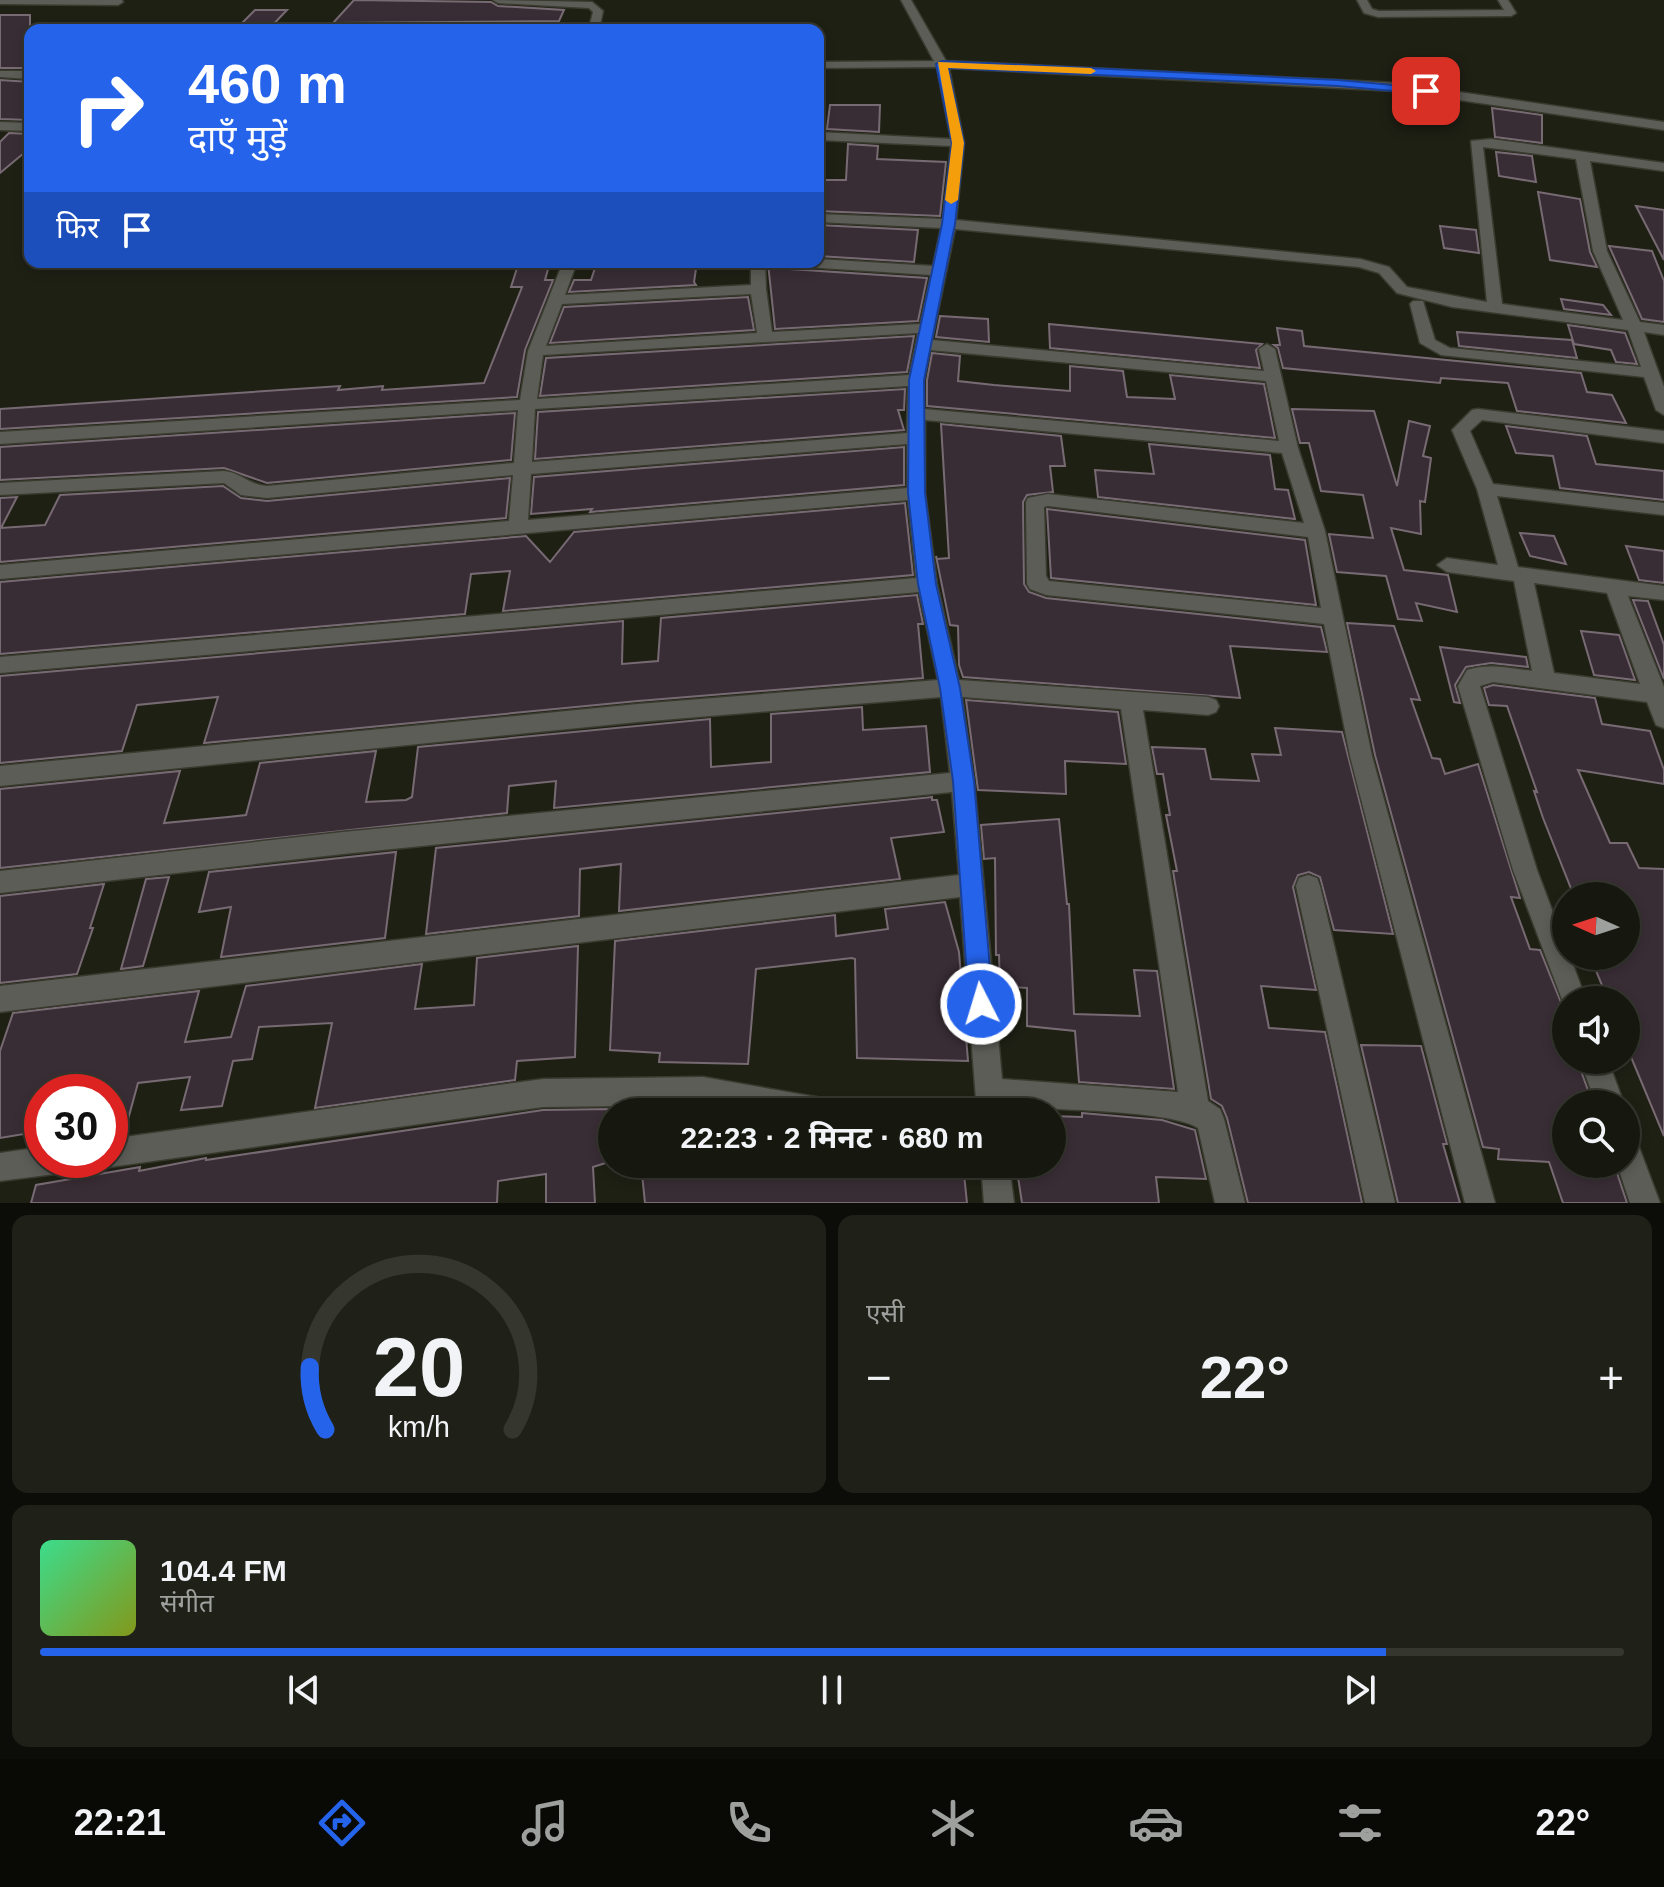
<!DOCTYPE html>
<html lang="hi">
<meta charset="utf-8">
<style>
body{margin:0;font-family:Arial,"Noto Sans Devanagari",sans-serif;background:#1f2118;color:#f1f3f6;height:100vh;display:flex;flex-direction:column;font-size:30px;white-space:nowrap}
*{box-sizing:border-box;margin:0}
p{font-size:26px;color:#9ea09e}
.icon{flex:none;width:44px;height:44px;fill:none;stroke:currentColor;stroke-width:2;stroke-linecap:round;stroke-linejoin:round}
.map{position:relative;height:1203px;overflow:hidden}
.side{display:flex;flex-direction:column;gap:12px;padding:12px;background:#0c0d08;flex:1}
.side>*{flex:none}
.top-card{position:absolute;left:24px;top:24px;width:800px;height:244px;border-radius:16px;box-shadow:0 4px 12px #0003,0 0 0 2px #35372f;background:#2563eb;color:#fff;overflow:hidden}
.needle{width:52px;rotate:273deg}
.fabs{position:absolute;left:1552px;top:882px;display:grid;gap:16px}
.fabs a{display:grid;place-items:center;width:88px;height:88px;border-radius:50%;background:#16180f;box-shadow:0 4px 12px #0003,0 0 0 2px #35372f;font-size:40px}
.speed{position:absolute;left:24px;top:1074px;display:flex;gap:16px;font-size:40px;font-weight:700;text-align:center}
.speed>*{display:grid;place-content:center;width:104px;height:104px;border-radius:50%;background:#16180f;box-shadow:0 4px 12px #0003,0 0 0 2px #35372f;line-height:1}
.speed .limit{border:12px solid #d22;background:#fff;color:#111}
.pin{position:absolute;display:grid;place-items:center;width:68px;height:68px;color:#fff;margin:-34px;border-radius:16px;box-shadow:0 4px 12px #0006}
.me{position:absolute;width:88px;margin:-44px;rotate:355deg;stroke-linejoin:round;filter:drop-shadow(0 0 6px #0008)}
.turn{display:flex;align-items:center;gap:28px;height:168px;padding:0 32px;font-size:36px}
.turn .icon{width:104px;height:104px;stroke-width:2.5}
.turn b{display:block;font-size:56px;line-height:68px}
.then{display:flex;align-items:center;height:76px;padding:0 32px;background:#0003;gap:16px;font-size:30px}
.big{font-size:60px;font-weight:700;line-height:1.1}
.side .card{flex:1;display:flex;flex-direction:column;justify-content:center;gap:12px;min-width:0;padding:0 28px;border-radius:16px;background:#1f2118}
.side .dial{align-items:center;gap:0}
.dial svg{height:208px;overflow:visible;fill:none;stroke:#35372f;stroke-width:7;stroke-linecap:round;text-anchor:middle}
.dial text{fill:#f1f3f6;stroke:none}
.song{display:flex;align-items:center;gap:24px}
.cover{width:96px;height:96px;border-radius:12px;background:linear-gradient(135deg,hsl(150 70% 55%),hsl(70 70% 35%))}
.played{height:8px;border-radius:4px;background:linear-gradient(90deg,#2563eb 85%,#35372f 85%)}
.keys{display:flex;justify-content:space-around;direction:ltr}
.heat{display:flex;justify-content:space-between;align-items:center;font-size:44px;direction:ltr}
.side .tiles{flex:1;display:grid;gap:12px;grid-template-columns:1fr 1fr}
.card:last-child{grid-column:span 2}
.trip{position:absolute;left:598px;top:1098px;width:468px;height:80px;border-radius:40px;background:#16180f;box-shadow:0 4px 12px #0003,0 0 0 2px #35372f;font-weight:700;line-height:80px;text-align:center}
.dock{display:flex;height:128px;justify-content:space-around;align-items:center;background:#090a06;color:#9ea09e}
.dock .icon{width:56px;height:56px}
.dock .selected{color:#2563eb}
.dock b{font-size:36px;color:#f1f3f6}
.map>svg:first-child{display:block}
.building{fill:#392d35;stroke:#786a73;stroke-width:2}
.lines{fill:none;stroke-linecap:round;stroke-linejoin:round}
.street-casing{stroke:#393b2f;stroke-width:3}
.street{fill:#5c5d57;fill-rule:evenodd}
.route{fill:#2563eb;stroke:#184099;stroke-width:2}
.slow{fill:#f59e0b}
</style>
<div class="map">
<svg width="1664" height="1203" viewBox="0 0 1664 1203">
<rect width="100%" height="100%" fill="#1e2014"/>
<path class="building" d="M354,0L491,2L498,6L564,10L559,21L333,23Z
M255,10H287L268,30L236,29Z
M0,15H30V68H0Z
M0,80L30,82V120L0,119Z
M830,105H880L879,132L827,129Z
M1492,108L1542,115V143L1495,137Z
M9,133L30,134V148L0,173V142Z
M848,144L878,146L877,159L946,162L940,216L818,211L821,180H846Z
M1496,152L1532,156L1536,182L1499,176Z
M1538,192L1580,199L1590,252L1597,267L1550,260Z
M1636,206L1664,210V260Z
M818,225L918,230L914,262L818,256Z
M1440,226L1476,230L1479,253L1444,248Z
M1609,246L1652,251L1664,281V322L1642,319Z
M519,262H550L545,280H553L525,350L517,397L0,429V409L340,386L338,390L383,386L382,390L484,383L522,287H511Z
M597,262H697L694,282L696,285L569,292L574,280H591Z
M768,263L780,264L789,269L927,278L918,321L775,329Z
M748,297L754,330L550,343L564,307Z
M1561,299L1603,305L1611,315L1564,309Z
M940,316L988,319L989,342L936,337Z
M1049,324L1262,344L1256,350L1260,368L1050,348Z
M1568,325L1625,333L1637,364L1616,362L1611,350L1574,344Z
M1277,328L1302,331L1304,346L1581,373L1587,392L1612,395L1626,423L1517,411L1508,383L1441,378L1440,383L1283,368L1278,348L1274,345H1280Z
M1457,332L1572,340L1577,358L1459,346Z
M914,336L907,372L540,396L546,358Z
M932,353L960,356L958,381L994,385L1070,391V366L1123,371L1127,397L1175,399L1170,375L1264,384L1275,438L927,406V380Z
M905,389L904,410H898L904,430L535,459L538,412Z
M1292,409L1374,411L1397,486L1409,421L1430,426L1423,456L1431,458L1425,502L1420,501L1421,534L1391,528L1404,570L1448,575L1457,612L1416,603L1422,621L1398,619L1386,576L1337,572L1329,534L1373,538L1363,495L1321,491L1309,443H1300Z
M515,413L511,460L267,483L224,468L0,480V447Z
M941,424L1061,436L1065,466H1050L1053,492L1027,495L1023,502L1024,584L1029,592L1046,598L1321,627L1327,652L1230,646L1240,698L963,677L959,665L958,626L950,625L936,556L937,559L949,558Z
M1506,426L1587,436L1596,464L1664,471V500L1560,488L1553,456L1516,453Z
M1149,444L1270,455L1275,489L1288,490L1295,519L1098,497L1095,470L1154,474Z
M904,447V485L590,512L592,509L531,514L534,477Z
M510,478L506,518L0,562V498L17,497L1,528L45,525L60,495L223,486L241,498L267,501Z
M905,503L913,575L503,611L510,571L471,574L465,614L0,654V582L526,536L550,562L574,532Z
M1047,509L1305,540L1316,605L1051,578Z
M1520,533L1554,536L1566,564L1530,556Z
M1626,546L1664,551V583L1639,580Z
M917,595L923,624H918L923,678L638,701L204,743L218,697L137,705L122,751L0,763V676L623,621L622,664L658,661L661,618Z
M1633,600L1648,601L1664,645V679Z
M1347,623L1394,626L1420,700L1411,699L1432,758L1440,759L1445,774L1478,764L1520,898L1511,897L1530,949L1540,950L1566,1015V1060H1577L1593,1104H1566V1164H1614L1627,1203H1563L1549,1162L1498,1159L1499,1149L1483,1147L1375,755Z
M1581,631L1619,635L1635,680L1594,675Z
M1440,647L1526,657L1528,667L1491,663L1466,667L1455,685L1460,703L1454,702Z
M1493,685L1595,698L1602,724L1650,731L1664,770V784L1578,770L1610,843H1627L1639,868L1664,869V1136L1626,1045V1000H1608L1590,956H1626V896H1574L1543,818L1534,791L1537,792L1507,706L1489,705L1484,688Z
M966,700L1118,712L1126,764L1065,761L1066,794L978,790Z
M862,707L863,730L926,726L930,772L554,808L556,781L509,786L507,813L0,868V789L180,771L164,823L228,817L246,815L260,763L376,751L366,802L406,800L412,797L418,747L710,719L711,767L771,762V714Z
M1275,728L1342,732L1393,934L1334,930L1320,877L1309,872L1298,875L1293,887L1316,990L1261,986L1269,1028L1325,1032L1362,1203H1248L1227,1118L1222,1106L1211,1099L1173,871H1177L1166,815H1170L1163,774H1157L1152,747L1205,749L1211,779L1259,781L1252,754L1281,755Z
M932,797V800H937L944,832L891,838L900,879L619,911L621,864L580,869L579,916L426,934L436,848Z
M1059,819L1067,904H1069L1074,1014L1140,1016L1134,970L1157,971L1174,1089L1079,1082L1075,1031L1027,1026V988L1000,986L999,955H996L995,858L984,859L981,825Z
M396,852L385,938L221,957L231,907L199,912L209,872Z
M169,877L143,966L121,969L146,879Z
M104,884L90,928H93L77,974L0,983V896Z
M945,902L959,952L968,1061L857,1058L855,959L852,958L756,969L748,1064L659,1062L660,1053L610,1050L615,941L835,915L836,936L888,929L885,909Z
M578,946L575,1057L517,1061L515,1080L315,1108L332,1023L259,1027L252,1059L233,1061L222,1106L181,1110L190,1077L138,1083L124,1134L110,1136V1092H42V1131L0,1138V1051L13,1013L199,991L185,1042L231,1037L246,986L422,964L415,1009L474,1005L477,958Z
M1361,1045L1421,1046L1447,1144H1443L1460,1203H1398Z
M612,1109V1161L593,1167L595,1203H546V1174L498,1181L497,1203H31L36,1185L140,1167L139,1171L206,1158V1160L543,1110Z
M1082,1113L1162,1120L1195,1130L1206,1179L1156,1177L1159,1203H1022L1016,1164H1052V1116L1082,1117Z
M641,1164H963L967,1203H645Z"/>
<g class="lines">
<g class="street-casing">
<path id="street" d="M0,0H122L123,2L118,5L0,4Z
M493,0L592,2L603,11L599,30H389L403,24H590L593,12L589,8L498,3Z
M901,0H911L946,61L1397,83L1664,122V130L1397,91L949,68L964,143L956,220L1360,259L1389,267L1407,287L1487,302L1471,141L1491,139L1664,163V171L1590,161L1607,251L1640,322L1664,325V335L1644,332L1664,387V415L1656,410L1644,377L1441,355L1420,343L1410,304L1413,301H1423L1435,340L1450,348L1641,367L1628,330L1452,307L1397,293L1379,273L1359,267L955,229L932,340L1264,371L1259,349L1267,344L1275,349L1298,448L1325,531L1372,756L1495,1203H1465L1350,756L1324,624L1046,595L1030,589L1027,584L1026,502L1028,498L1048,494L1304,523L1282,453L925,420V493L937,584L959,680L1208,697L1216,700L1219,706L1216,712L1208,715L1143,710L1208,1101L1220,1109L1224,1119L1245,1203H1215L1198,1128C1172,1110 1043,1109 1005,1107V1112H977L960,897L0,1012V986L959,875L952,792L343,854L0,893V871L343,832L950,773L941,697L638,722L0,786V766L638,704L938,680L919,592L0,673V657L916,578L908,500L0,579V565L509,521L513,475L267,498L241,495L224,483L0,495V483L224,471C242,473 249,485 267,486L514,463L518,410L0,444V432L520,400L528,351L563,262H577L565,295L751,285V262H765L766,289L772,332L920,324L931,275L789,266L782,262H818V259L933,266L941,228L818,222V214L943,219L951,146L818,140V132L951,139L937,67L818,68V62L934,61ZM1483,147L1576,159L1593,251L1623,320L1502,304ZM751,294L757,333L546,346L562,304ZM918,333L909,375L537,399L543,355ZM930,350L1266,381L1279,441L924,409V380ZM908,386L907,433L532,462L535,409ZM907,444V488L528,520L531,474ZM1048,506L1308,537L1321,608L1049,581L1046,576L1044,507ZM962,697L1121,709L1178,1092L1002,1079L974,781Z
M1357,0H1367L1372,9L1379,11L1504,10L1498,0H1508L1516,13L1511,16L1378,17L1364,13Z
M0,71H30V79L0,77Z
M0,122L30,123V131L0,130Z
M1478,409L1664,431V443L1482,420L1470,431L1493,484L1664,503V515L1497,496L1518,567L1664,586V600L1628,596L1664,687V728L1656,725L1647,702L1493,682L1480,686L1537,870L1566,947V956H1570L1586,1000H1566V1010L1513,870L1458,686L1467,670C1488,663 1510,668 1532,671L1514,581L1447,572L1437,565L1447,558L1498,565L1477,489L1452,430L1472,410ZM1534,583L1607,593L1640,684L1554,673Z
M1308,875L1317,878L1320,886L1395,1203H1365L1296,886L1299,878Z
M1580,1060H1608L1624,1104H1596Z
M703,1077L822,1098L832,1102L836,1112H743L703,1105L543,1107L110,1167L99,1160H110V1139L543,1079Z
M1626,1135L1636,1139L1660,1203H1630L1617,1164H1626Z
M42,1147V1160H69L65,1170L55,1174L0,1181V1153Z
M981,1164H1009L1014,1203H984Z"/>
</g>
<use href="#street" class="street"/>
</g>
<path class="route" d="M942,61L1338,80L1426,88L1432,91L1426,94L1338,86L948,68L964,143L955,224L924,380L925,493L936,584L960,688L974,781L993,1004L989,1012L981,1015L972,1012L969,1004L953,781L940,688L918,584L908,493L909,380L942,224L952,143L936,64Z"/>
<path class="slow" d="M938,62L1091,68L1096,71L1091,74L948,68L964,143L958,200L951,204L945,200L952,143Z"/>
</svg>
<div class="fabs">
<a><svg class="needle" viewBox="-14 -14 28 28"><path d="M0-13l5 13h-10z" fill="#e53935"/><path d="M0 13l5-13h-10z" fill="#9ea09e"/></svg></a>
<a><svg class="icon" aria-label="sound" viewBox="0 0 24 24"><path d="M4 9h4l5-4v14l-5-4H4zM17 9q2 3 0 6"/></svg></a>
<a><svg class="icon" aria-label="search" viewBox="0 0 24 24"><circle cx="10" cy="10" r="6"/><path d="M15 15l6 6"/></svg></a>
</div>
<div class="speed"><div class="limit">30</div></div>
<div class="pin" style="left:1426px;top:91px;background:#d93025"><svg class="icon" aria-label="arrive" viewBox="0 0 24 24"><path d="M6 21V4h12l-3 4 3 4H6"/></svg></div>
<svg class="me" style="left:981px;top:1004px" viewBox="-20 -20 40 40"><circle r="17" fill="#2563eb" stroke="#fff" stroke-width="3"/><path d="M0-11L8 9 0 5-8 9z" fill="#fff"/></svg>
<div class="trip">22:23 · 2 मिनट · 680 m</div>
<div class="top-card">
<div class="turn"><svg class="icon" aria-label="right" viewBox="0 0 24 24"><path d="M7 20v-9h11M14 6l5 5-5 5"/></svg><div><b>460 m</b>दाएँ मुड़ें</div></div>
<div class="then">फिर<svg class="icon" aria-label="arrive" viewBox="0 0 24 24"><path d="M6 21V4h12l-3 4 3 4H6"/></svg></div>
</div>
</div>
<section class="side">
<div class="tiles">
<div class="card dial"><svg viewBox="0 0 100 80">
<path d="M14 69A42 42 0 1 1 86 69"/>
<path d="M14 69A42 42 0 0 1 8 45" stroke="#2563eb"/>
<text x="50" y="56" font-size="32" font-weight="700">20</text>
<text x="50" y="72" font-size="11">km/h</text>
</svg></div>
<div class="card"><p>एसी</p>
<div class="heat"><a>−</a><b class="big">22°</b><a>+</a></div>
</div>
<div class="card">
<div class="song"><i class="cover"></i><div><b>104.4 FM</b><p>संगीत</p></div></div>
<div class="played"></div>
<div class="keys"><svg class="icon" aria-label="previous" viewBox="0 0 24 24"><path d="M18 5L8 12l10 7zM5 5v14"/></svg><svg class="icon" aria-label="pause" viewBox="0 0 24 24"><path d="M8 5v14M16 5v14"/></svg><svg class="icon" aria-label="next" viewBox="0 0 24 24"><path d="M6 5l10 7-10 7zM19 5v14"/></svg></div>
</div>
</div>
</section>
<nav class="dock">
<b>22:21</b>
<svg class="icon selected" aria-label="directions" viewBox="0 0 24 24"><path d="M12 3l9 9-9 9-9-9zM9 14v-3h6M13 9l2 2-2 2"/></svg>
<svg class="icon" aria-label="music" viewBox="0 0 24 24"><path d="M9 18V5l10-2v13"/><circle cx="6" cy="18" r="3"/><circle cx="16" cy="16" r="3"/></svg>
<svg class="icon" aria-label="phone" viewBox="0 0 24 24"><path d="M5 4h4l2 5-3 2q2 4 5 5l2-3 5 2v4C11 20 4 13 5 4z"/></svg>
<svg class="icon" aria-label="climate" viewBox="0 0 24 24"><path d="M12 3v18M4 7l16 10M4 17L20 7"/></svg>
<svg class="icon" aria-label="car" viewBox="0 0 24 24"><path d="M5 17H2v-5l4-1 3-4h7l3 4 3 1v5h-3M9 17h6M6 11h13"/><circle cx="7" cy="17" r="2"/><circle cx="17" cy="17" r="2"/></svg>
<svg class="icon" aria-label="filters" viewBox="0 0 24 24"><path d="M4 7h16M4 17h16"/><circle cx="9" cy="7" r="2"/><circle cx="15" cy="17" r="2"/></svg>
<b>22°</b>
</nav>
